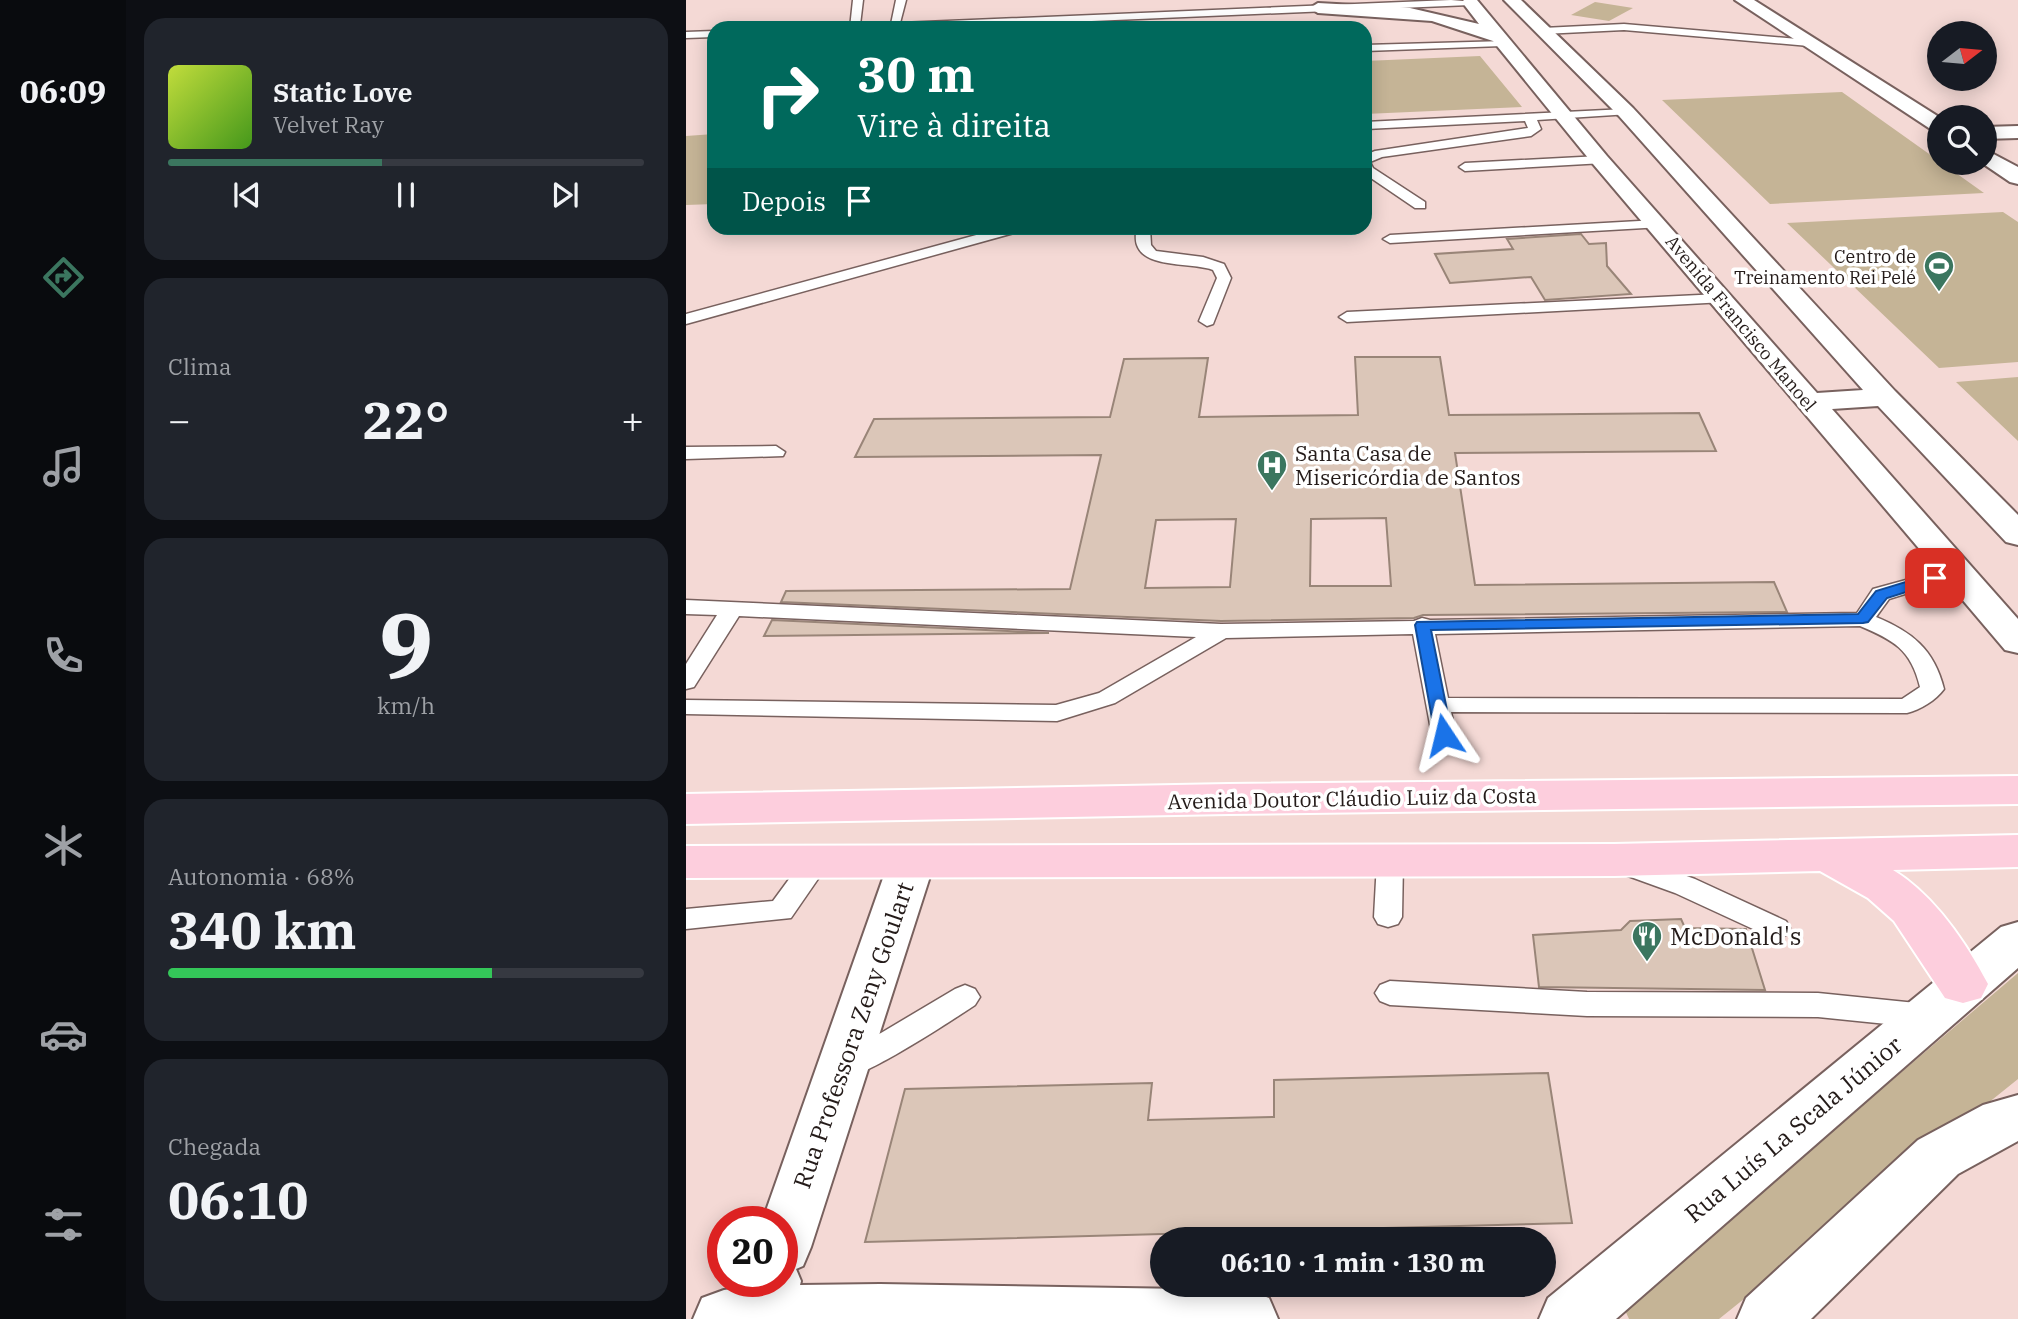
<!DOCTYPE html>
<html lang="pt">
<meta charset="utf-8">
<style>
body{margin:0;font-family:"IBM Plex Serif",serif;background:#20242c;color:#f1f3f6;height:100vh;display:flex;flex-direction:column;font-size:26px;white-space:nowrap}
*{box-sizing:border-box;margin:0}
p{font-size:23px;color:#9ea1a6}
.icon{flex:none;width:38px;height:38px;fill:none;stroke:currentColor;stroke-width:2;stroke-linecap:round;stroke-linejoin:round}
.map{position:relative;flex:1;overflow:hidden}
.details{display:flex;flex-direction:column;gap:18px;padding:18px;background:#0d0f14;width:560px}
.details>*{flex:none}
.hud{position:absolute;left:21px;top:21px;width:665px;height:214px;border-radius:21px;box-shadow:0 4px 18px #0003;background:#00695c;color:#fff;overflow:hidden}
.needle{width:46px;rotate:74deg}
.buttons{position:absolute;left:1241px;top:21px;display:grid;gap:14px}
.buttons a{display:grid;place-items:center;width:70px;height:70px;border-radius:50%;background:#171b24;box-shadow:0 4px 18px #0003;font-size:35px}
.speed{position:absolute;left:21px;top:1206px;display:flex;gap:14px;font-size:35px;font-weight:700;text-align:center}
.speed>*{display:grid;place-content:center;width:91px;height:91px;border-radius:50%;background:#171b24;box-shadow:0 4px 18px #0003;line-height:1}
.speed .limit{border:10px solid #d22;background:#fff;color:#111}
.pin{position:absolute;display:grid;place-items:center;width:60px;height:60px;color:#fff;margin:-30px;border-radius:14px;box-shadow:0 4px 10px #0006}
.me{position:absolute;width:77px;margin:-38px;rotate:350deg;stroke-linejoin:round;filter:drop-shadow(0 0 5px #0008)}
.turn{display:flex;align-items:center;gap:24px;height:147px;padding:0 35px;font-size:32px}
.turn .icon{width:91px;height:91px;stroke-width:2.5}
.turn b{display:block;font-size:49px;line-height:60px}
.then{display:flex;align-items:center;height:66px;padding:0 35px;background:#0003;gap:14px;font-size:26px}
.big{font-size:52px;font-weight:700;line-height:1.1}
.details .card{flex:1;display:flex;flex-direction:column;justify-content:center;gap:10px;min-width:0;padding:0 24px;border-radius:21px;background:#20242c}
.details .dial{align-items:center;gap:0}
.dial b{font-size:91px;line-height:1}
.song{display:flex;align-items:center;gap:21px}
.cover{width:84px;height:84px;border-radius:10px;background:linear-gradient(135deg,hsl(70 70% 55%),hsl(100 70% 35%))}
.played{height:7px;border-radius:4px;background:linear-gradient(90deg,#3b765f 45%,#363941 45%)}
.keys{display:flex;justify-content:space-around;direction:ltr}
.heat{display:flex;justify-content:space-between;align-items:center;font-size:38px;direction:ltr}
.charge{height:10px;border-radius:5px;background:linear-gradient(90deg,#34c759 68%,#363941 0)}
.trip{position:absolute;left:464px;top:1227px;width:406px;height:70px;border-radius:35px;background:#171b24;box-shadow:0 4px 18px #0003;font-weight:700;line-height:70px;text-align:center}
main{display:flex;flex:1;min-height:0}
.tab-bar{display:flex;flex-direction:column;width:126px;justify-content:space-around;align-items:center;background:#090b0e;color:#9ea1a6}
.tab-bar .icon{width:49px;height:49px}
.tab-bar .on{color:#3b765f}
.tab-bar b{font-size:32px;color:#f1f3f6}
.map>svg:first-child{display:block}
.green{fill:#c5b496}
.building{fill:#dbc6b8;stroke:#998578;stroke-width:2;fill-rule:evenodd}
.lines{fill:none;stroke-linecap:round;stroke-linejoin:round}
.lane-casing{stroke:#78615e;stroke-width:3}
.street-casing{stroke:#78615e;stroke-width:4}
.secondary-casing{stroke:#78615e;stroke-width:4}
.primary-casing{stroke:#fff;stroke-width:4}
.lane{fill:#fff;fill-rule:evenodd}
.street{fill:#fff;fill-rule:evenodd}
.secondary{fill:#fff;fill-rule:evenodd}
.primary{fill:#fdcedd;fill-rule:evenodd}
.route{fill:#1a73e8;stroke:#114b97;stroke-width:2}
.labels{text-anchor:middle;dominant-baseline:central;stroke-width:7;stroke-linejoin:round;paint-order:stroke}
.far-poi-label{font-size:18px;fill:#241b19;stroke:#fff;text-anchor:end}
.far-street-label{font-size:18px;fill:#241b19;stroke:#fff}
.poi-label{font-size:21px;fill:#241b19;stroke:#fff;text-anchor:start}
.street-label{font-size:21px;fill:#241b19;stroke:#fff}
.near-poi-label{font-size:24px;fill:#241b19;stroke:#fff;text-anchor:start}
.near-street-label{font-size:24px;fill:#241b19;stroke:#fff}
</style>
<main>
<nav class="tab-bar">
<b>06:09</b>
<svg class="icon on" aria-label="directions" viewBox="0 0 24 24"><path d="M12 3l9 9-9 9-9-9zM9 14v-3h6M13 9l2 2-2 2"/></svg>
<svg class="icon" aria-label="music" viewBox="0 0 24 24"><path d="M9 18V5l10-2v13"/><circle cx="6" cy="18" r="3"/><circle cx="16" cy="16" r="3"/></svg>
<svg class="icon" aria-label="phone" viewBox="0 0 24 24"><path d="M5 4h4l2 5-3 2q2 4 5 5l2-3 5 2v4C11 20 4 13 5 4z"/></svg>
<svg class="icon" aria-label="climate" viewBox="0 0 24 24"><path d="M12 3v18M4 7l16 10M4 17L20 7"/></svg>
<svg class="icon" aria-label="car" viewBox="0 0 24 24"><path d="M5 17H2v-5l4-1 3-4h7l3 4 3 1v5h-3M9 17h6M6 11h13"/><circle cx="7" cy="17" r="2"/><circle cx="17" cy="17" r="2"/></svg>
<svg class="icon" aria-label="filters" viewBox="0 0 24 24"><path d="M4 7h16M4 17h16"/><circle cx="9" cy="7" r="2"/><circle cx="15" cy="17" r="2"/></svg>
</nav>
<section class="details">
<div class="card">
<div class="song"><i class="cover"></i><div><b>Static Love</b><p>Velvet Ray</p></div></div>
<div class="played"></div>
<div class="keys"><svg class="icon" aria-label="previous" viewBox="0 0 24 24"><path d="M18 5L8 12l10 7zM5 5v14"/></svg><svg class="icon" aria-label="pause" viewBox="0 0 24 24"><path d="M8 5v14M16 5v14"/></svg><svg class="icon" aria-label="next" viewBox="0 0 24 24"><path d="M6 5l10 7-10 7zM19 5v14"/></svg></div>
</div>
<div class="card"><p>Clima</p>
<div class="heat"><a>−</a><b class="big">22°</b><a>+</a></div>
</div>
<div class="card dial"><b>9</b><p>km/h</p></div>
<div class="card"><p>Autonomia · 68%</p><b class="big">340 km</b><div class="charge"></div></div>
<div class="card"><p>Chegada</p><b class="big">06:10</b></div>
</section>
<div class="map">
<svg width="1332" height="1319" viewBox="0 0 1332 1319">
<rect width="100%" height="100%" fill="#f4d9d5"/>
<path class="green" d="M909,2L947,8L923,21L885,15Z
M794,56L836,107L679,114V61Z
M1156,92L1298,193L1084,204L976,100Z
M28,134V204L0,205V136Z
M1317,212L1332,222V362L1253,368L1101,223Z
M1332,377V441L1270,382Z
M1332,973V1079L1033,1319H943L938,1308Z"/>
<path class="building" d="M895,234L903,244L920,243L921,266L945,294L859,300L845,277L764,283L749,254L827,249L821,239Z
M669,357H754L763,415L1013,413L1030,451L769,453L789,585L1088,582L1101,612L737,615L728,618L535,621L95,602L100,591L384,589L415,455L169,457L188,419L424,417L438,359L522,358L513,417L672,415ZM700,518L705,586H624L625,519ZM550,519L544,587L459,588L470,520Z
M86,620L363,633L78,636Z
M995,919L999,928L1060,929L1079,990L853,987L847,935L935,930L944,921Z
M862,1073L886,1223L179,1242L219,1089L466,1083L462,1120L588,1117V1080Z"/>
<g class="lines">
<g class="lane-casing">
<path id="lane" d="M167,0H177L174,25L205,24L210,0H220L214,23L765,0L789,2L784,5L239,28H164Z
M938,24L1123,40L1128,43L1123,46L938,30L857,34L852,31L857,28Z
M28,31V37L0,38V32Z
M820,41V45L816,46L679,51V45Z
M940,109L944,110V114L851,120L855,129L845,136L696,157L684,162L687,168L739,202V208H729L679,174V155L689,151L842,128L839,121L680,129L679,122Z
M914,156L920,160L918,163L779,171L773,167L779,163Z
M971,220L978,224L976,227L704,243L697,239L704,235Z
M316,228H337L335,231L0,324V314Z
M450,228H464L465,245L470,251L517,257L538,264L545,278L527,324L521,326L513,321L531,278L527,270C507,262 459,269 451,245C449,240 450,233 450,228Z
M1034,294L1039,296L1042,299L1039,302L661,322L653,317L661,312Z
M90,446L99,452L97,456L0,459V447Z
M1273,569L1280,571L1284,575L1280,579L1251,584L1203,599L1190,617C1226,632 1248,649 1258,689C1250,700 1234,710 1221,713L765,712L770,735L767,741L758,743L749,741L746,735L727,634L540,638L429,703L371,721L0,714V700L370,705L413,693L510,637L53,616L8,687L0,689V664L31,615L0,614V600L535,624L728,621L736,618L744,620L1171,613L1187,589L1249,572ZM1174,626C1207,640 1225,649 1234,687L1216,699L762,698L749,634Z
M704,852L714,855L717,862L716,917L712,924L702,927L692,924L688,917L691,862L694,855Z
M130,853L140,856L143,863L105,918L0,929V909L87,901L120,856Z
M941,855L1009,879L1100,921L1104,928L1100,935L1090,939L1080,935L989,893L931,872L928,865L931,858Z
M704,981L901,992L1132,993L1240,1004L1251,1008L1255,1016L1251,1024L1240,1028L1132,1017L901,1016L704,1005L694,1001L689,993L694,985Z
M279,985L289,989L294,997L289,1005C268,1019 180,1077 159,1077C156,1076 153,1074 149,1073L144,1064L149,1055L195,1033L269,989Z"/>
</g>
<g class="street-casing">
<path id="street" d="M1332,126V138L1298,139V127Z
M225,848L241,853L248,864L125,1247L117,1266L110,1269L115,1281L114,1285L194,1284L561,1290L583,1298L592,1319H7L16,1298L38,1290L53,1288L55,1281H96V1222H76L202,864L209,853Z"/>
</g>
<g class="secondary-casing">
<path id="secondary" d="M778,0H791L921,156L1131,393L1177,390L933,116L818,0H835L947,108L1209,391L1332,515V545L1320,542L1192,406L1146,409L1332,619V653L1319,650L907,164L807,41L746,21L632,13L624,8L632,3L724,8L793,24L776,2Z
M1049,0H1068L1253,117V132L1246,130Z
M1298,149L1332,167V184L1324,182L1296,163H1298Z
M1332,922V968L930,1319H853L862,1298L1315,927Z
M1332,1095V1141L1272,1174L1125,1319H1051L1060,1298L1232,1140L1297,1105Z"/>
</g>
<g class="primary-casing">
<path id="primary" d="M1332,776V804L543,814L0,824V794L543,784Z
M1332,835V867L1207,870C1249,896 1279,941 1302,984L1295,998L1277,1003L1259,998L1208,921L1182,898L1134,871L928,876L0,878V846L928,844Z"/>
</g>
<use href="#lane" class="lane"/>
<use href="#street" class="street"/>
<use href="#secondary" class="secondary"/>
<use href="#primary" class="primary"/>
</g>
<path class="route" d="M1249,573L1257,578L1255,581L1201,598L1182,622L1177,623L745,630L766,735L758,741L749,735L729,625L731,622L1172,614L1190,591Z"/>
<defs>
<g id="stadium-pin" transform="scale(1.575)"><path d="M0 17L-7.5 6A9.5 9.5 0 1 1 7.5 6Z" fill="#3b765f" stroke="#fff"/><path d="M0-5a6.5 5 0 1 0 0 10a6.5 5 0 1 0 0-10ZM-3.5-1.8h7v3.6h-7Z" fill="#fff"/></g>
<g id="hospital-pin" transform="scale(1.575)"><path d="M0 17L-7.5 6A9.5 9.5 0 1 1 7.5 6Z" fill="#3b765f" stroke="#fff"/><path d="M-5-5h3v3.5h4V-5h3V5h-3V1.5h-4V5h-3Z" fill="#fff"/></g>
<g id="restaurant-pin" transform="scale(1.575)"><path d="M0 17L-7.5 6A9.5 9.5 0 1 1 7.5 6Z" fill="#3b765f" stroke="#fff"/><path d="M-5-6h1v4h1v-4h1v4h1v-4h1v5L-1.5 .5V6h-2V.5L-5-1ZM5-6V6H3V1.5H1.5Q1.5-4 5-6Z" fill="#fff"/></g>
</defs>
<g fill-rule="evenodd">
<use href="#stadium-pin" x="1253" y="266"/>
<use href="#hospital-pin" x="586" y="465"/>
<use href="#restaurant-pin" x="961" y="936"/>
</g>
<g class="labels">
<g class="far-poi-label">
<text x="1230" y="256">Centro de<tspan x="1230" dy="21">Treinamento Rei Pelé</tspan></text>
</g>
<g class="far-street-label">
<text transform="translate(1055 323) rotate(50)">Avenida Francisco Manoel</text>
</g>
<g class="poi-label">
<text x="609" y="453">Santa Casa de<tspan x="609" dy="24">Misericórdia de Santos</tspan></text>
</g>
<g class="street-label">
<text transform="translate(666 798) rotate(-1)">Avenida Doutor Cláudio Luiz da Costa</text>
</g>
<g class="near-poi-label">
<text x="984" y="936">McDonald's</text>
</g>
<g class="near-street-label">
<text transform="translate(167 1035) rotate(-71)">Rua Professora Zeny Goulart</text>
<text transform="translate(1107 1129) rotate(-40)">Rua Luís La Scala Júnior</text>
</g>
</g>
</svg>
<div class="buttons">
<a><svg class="needle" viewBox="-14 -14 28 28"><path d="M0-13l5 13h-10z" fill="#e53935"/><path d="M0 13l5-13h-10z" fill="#9ea1a6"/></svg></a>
<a><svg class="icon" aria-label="search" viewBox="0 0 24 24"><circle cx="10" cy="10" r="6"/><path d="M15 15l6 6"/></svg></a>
</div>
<div class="speed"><div class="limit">20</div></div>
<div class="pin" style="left:1249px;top:578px;background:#d93025"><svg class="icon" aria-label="arrive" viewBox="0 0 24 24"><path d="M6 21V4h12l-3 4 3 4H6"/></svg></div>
<svg class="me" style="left:758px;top:735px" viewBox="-20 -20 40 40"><path d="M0-17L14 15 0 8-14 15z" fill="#1a73e8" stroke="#fff" stroke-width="4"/></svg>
<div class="trip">06:10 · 1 min · 130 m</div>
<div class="hud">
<div class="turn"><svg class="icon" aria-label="right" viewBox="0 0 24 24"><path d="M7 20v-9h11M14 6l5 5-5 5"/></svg><div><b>30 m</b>Vire à direita</div></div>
<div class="then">Depois<svg class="icon" aria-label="arrive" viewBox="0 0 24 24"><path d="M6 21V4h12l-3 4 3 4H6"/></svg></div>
</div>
</div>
</main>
